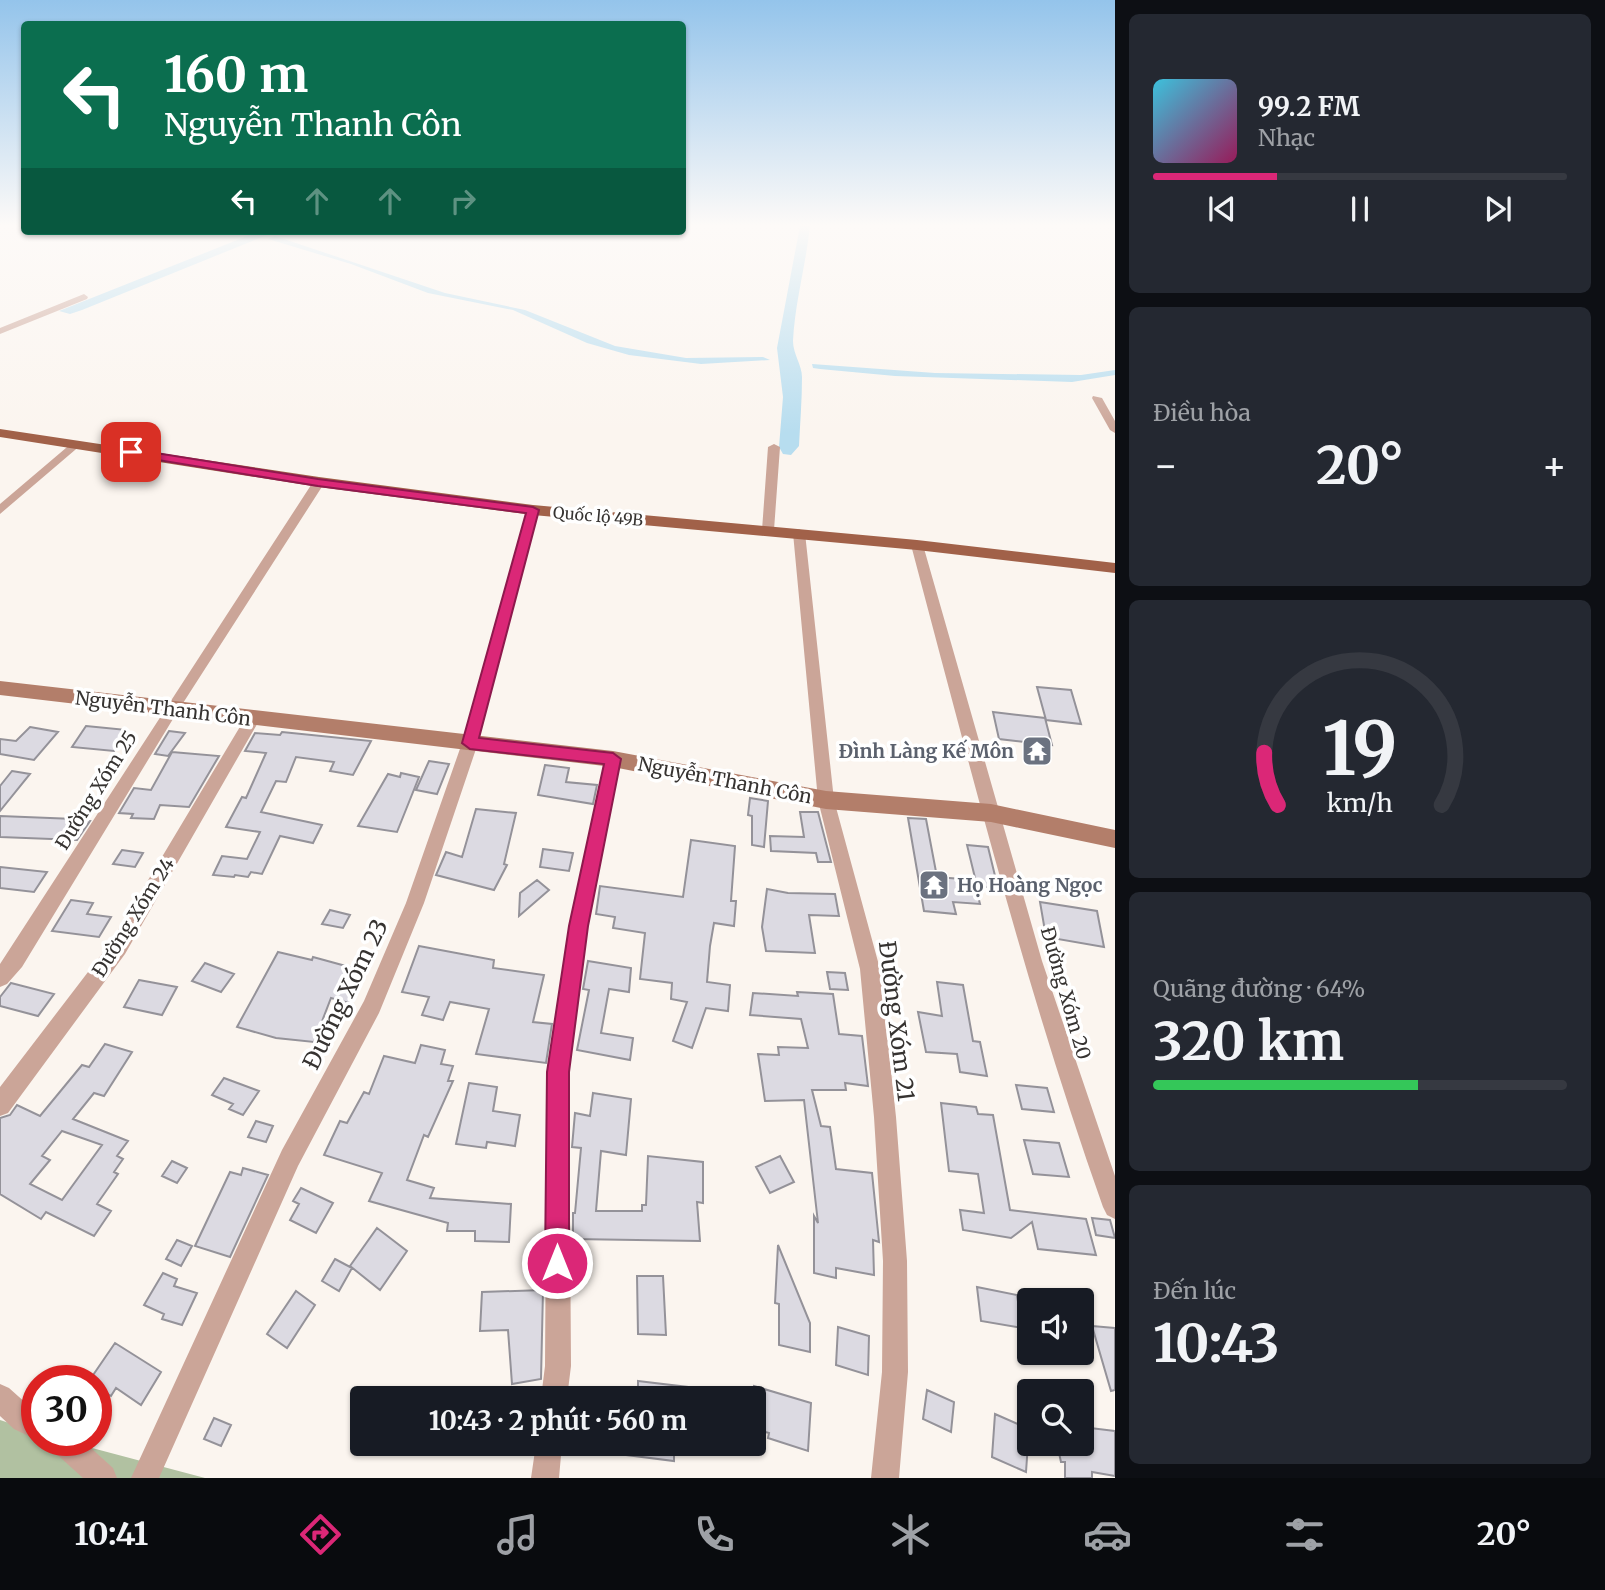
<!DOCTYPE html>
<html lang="vi">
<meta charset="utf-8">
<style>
body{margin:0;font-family:Merriweather,serif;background:#242831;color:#f1f3f6;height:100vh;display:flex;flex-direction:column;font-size:26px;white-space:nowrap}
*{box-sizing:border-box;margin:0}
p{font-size:23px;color:#9ea1a6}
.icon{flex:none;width:38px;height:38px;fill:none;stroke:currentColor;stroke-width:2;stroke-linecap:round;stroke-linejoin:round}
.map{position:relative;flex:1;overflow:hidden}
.drawer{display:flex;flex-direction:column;gap:14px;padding:14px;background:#0d0f14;width:490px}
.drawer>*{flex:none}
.banner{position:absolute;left:21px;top:21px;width:665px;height:214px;border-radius:7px;box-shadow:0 2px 5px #0004;background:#0b6e4f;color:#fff;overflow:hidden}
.tools{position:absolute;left:1017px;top:1288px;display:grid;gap:14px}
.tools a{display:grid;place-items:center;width:77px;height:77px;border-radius:7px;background:#171b24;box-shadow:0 2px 5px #0004;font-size:35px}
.speed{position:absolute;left:21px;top:1365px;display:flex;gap:14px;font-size:35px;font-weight:700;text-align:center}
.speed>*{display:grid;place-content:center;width:91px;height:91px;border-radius:50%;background:#171b24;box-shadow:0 2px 5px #0004;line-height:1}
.speed .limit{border:10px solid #d22;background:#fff;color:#111}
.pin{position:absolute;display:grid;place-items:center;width:60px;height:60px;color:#fff;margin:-30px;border-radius:14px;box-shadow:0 4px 10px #0006}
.me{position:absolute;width:77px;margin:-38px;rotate:0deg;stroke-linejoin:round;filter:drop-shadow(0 0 5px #0008)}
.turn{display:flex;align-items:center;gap:24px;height:147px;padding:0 28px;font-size:32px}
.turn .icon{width:91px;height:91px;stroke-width:2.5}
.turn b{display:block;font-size:49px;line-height:60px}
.lanes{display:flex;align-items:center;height:66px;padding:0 28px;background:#0003;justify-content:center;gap:35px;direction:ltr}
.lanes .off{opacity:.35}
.big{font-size:52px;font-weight:700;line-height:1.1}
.drawer .card{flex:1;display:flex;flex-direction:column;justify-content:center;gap:10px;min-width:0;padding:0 24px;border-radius:10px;background:#242831}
.drawer .dial{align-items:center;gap:0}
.dial svg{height:182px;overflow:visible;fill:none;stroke:#363941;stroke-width:7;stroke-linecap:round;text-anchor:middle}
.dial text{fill:#f1f3f6;stroke:none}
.song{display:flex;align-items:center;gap:21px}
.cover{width:84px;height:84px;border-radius:10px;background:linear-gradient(135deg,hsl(190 70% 55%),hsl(330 70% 35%))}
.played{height:7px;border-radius:4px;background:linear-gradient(90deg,#db2777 30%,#363941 30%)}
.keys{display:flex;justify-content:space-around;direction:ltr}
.heat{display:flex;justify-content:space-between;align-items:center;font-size:38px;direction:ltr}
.charge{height:10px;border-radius:5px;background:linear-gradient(90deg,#34c759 64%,#363941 0)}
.trip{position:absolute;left:350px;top:1386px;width:416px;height:70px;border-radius:7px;background:#171b24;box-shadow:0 2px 5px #0004;font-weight:700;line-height:70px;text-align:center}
.tabs{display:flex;height:112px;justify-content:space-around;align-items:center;background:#090b0e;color:#9ea1a6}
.tabs .icon{width:49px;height:49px}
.tabs .selected{color:#db2777}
.tabs b{font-size:32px;color:#f1f3f6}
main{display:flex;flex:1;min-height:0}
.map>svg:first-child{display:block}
.forest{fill:#b1c1a1}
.water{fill:#b7ddef}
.building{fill:#dcdae2;stroke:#949299;stroke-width:2;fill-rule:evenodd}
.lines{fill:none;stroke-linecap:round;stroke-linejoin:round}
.street{fill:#cba598;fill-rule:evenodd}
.secondary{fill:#b37e6a;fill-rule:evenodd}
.primary{fill:#a16149;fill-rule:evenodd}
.route{fill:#db2777;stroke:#8e194d;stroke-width:2}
.labels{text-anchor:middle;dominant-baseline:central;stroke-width:7;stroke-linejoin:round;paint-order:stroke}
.far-street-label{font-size:16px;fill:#363331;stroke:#fff}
.street-label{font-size:19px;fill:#363331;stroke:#fff}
.worship-label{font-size:19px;font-weight:bold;fill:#5b616d;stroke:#fff;text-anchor:end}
.near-street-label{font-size:23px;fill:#363331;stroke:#fff}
</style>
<main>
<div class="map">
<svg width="1115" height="1478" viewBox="0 0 1115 1478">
<rect width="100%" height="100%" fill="#fbf5ef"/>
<path class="forest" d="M0,1420L37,1432V1440H62L205,1478H0Z"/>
<path class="water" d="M800,226H810C806,264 795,302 793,341C793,354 802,365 802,377C802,401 800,423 799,446L791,455L783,454L779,447L783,397L777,348Z
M260,231H277L82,310L70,314L59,311Z
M275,236L445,293L525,310L615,346L686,358L763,357L770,360L701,364L629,355L587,343L513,310L428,293L351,264L268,239Z
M812,364L935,373L1081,375L1115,370V375L1072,382L895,376L820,369L813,368Z"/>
<path class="building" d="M1037,687L1071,690L1081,724L1046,720Z
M993,712L1045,718L1052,745L999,739Z
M86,726L127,730L114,751L72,747Z
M30,727L58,732L34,760L0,754V739L16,741Z
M169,731L185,733L168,756L155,754Z
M282,732L371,741L353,775L330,771L334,762L296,757L286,782L276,781L261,812L322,825L313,843L280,836L262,874L251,872L248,877L235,875L234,877L213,875L222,856L247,859L260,832L226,827L242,797L246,798L266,753L245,751L255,733L280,735Z
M172,752L219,756L189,807L160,805L154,819L131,818L133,814L119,813L134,788L151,790Z
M429,761L449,764L437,794L416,790Z
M545,765L569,768L566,782L597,785L593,804L538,795Z
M12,771L30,774L0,811V786Z
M401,773L419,777L397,832L358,826L388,774L400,777Z
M750,798L768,801L764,847L752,845V816L748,815Z
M476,809L516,813L504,864L507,865L494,890L436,875L446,852L462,857Z
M800,812H818L831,862H818L816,853L771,851L770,836L804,837Z
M0,816L75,819L90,821L77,840L0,837Z
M908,818L926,819L937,877L974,880L980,904L953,902L956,914L924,911Z
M691,840L735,846L731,901H736L734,926L714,923L710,946L707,982L730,985L728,1011L706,1008L692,1048L673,1041L687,1002L671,999L672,983L640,979L645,933L613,928L615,917L596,914L600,886L683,897Z
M967,845L988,847L998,888L977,886Z
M543,849L573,853L569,871L540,867Z
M122,850L143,853L135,867L113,864Z
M0,867L47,872L34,892L0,888Z
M537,880L549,890L519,916L520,893Z
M767,889L788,893L835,894L839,916L809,915L815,953L766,951L762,927Z
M71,900L93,903L87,914L111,917L99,937L52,931Z
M1040,902L1097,911L1104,947L1046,937Z
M330,910L350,915L343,928L322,924Z
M419,946L494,960L493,968L544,975L533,1022L552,1024L546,1063L476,1054L489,1009L450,1002L443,1020L422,1015L429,997L402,992Z
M278,952L312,960L313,957L364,971L349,1003L331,998L314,1042L276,1038L237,1027Z
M588,961L631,968L629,992L609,989L601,1033L633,1038L630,1060L577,1050L589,990L583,989Z
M205,963L234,974L221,992L192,981Z
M827,972L845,973L848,990L830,989Z
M139,980L177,987L162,1015L124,1007Z
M937,982L963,985L973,1041L980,1042L987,1076L960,1072L957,1054L926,1052L918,1012L942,1016Z
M11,983L54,994L38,1016L0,1006V997Z
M797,992L833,994L839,1034L862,1036L868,1086L845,1083L846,1090H812L821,1126L830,1127L836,1169L872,1173L879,1242L873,1240L874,1275L836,1268V1278L814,1273V1216L818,1223L804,1100L765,1101L758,1054L779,1055L778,1047L808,1048L801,1019L750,1015L753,993L798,996Z
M105,1044L132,1052L104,1096L94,1093L73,1119L128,1141L117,1156L123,1159L114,1172L118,1174L97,1204L111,1211L94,1236L46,1212L41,1219L0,1194V1118L10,1115L17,1105L40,1116L82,1065L89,1067ZM62,1131L102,1145L62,1200L30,1184L50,1160L42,1156Z
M421,1045L445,1050L441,1064L453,1066L448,1081H453L428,1137L424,1135L407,1180L434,1188L430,1198L511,1204L509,1242L475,1241V1231H447L448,1223L369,1201L382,1173L324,1155L340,1121L347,1123L364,1092L369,1094L384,1056L415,1063Z
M224,1078L259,1091L243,1115L229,1109L233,1104L212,1095Z
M469,1083L497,1087L493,1111L520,1115L515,1146L487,1142L486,1148L456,1144Z
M1016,1085L1047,1088L1054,1112L1022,1109Z
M593,1093L631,1099L626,1155L601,1151L596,1211H642V1205H646L648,1156L703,1162V1203L697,1202L700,1241L573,1239V1213H575L581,1148L572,1147L575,1113L590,1116Z
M941,1103L976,1107L978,1114L993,1115L1010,1210L1086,1219L1096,1255L1038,1249L1032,1222L1011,1238L963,1230L960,1210L984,1213L978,1174L949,1171Z
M256,1121L273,1126L266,1142L248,1137Z
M1024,1140L1059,1143L1069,1177L1033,1174Z
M780,1156L794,1182L770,1193L756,1167Z
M172,1161L187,1168L177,1183L162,1176Z
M243,1168L268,1175L230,1257L195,1246L230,1172L241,1175Z
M301,1188L333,1203L316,1233L290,1220L299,1204L293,1201Z
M1092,1218L1110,1220L1115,1238L1096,1235Z
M377,1228L407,1251L380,1290L350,1266Z
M177,1240L192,1246L181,1266L166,1259Z
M778,1245L810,1323V1352L779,1345V1304L775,1303Z
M335,1259L352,1268L339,1291L322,1281Z
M163,1273L177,1279L174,1286L197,1293L182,1325L162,1319L164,1314L144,1305Z
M637,1276H663L666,1335L638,1334Z
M977,1287L1017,1295L1022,1328L981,1321Z
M543,1290L541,1379L512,1384L508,1330L480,1331L482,1292Z
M296,1291L315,1305L287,1348L267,1334Z
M1092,1326L1115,1328V1390L1111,1391Z
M838,1327L869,1336L868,1375L836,1365Z
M115,1343L161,1372L141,1405L116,1388L111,1396L96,1387V1381H89Z
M638,1381L696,1388L695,1398H638Z
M754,1386L811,1403L808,1451L768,1438L769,1433L754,1429Z
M927,1390L954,1402L951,1432L923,1419Z
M995,1414L1029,1429L1026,1472L992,1457Z
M214,1418L231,1425L221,1446L204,1439Z
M1082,1427L1115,1431V1476L1092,1472V1478H1065V1462H1061L1057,1444H1082Z
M619,1444H674V1461L619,1454Z"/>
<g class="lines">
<path class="street" d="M84,294L88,297L87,299L0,334V328Z
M1093,396L1102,398L1115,421V433L1110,430L1092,398Z
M73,442L82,444L0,514V504Z
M774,444L780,447L774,530L768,534L762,530L768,447Z
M319,479L325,482L176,714L22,967L7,984L0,987V964L313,482Z
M533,506L539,510L478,743L424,903L379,1013L298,1166L159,1478H131L282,1150L364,1001L406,903L462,743L527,510Z
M799,529L805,533L834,800L880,969L896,1117L907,1261L908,1372L899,1478H871L882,1372L883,1261L874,1117L860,969L818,800L793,533Z
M917,541L923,545L1042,961L1115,1176V1219L1107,1215L1103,1207C1026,990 970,767 911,545Z
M252,714L260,719L125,954L8,1113L0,1116V1087L111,942L247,715Z
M613,753L619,755L621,759L588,926L569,1072L571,1366L567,1398H541L545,1366L547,1072L570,926L605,759L607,755Z
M0,1384L9,1388L37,1413V1440L14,1429L0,1416Z
M49,1440H82L113,1468L117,1478H83L52,1450Z
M536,1444H562L559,1478H531Z"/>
<path class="secondary" d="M0,681L613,751L826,791L991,804L1115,830V848L991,822L826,809L613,767L0,695Z"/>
<path class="primary" d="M0,429L319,477L533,505L917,540L1115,563V573L917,550L533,515L319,487L0,437Z"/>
</g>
<linearGradient id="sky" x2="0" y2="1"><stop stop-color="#94c4eb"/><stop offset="0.52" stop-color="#fdfaf8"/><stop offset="1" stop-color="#fdfaf8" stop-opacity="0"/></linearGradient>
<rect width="1115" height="433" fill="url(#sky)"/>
<path class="route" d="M131,449L318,479L533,507L539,510L479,738L613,753L621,759L588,926L569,1072V1263L566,1272L557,1275L549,1272L545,1263L547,1072L569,926L604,764L470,749L462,743L526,513L318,486L127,455V450Z"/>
<defs>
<g id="temple-square" transform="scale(1.575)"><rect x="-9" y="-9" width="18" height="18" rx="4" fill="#6b7280" stroke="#fff"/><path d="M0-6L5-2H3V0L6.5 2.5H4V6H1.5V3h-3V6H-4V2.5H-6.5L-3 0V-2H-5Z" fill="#fff"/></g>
</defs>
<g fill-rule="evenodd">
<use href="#temple-square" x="1037" y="751"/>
<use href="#temple-square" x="934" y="885"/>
</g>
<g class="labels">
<g class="far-street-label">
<text transform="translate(598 516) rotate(5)">Quốc lộ 49B</text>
</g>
<g class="street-label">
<text transform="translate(163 708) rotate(7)">Nguyễn Thanh Côn</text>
<text transform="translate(725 780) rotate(11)">Nguyễn Thanh Côn</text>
<text transform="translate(96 790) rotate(-58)">Đường Xóm 25</text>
<text transform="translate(133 917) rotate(-58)">Đường Xóm 24</text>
<text transform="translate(1066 993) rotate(74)">Đường Xóm 20</text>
</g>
<g class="worship-label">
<text x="1014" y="751">Đình Làng Kế Môn</text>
<text x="957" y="885" text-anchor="start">Họ Hoàng Ngọc</text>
</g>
<g class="near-street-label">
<text transform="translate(345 994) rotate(-64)">Đường Xóm 23</text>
<text transform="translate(897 1021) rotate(83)">Đường Xóm 21</text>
</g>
</g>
</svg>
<div class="tools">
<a><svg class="icon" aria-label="sound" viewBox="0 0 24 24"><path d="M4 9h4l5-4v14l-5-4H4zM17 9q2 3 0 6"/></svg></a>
<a><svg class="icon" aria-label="search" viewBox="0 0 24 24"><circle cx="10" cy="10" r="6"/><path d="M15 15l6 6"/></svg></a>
</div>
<div class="speed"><div class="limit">30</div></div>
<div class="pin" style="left:131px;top:452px;background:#d93025"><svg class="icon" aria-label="arrive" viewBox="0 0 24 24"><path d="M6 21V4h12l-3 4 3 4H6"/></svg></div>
<svg class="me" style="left:557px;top:1263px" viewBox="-20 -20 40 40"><circle r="17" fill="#db2777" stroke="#fff" stroke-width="3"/><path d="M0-11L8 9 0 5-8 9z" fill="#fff"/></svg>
<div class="trip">10:43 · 2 phút · 560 m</div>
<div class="banner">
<div class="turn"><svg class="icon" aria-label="left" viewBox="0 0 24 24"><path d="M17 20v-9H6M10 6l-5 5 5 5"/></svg><div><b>160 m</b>Nguyễn Thanh Côn</div></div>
<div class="lanes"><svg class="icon" aria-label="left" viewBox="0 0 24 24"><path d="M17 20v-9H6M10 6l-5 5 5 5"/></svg><svg class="icon off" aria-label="ahead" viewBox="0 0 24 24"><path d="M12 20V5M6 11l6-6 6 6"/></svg><svg class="icon off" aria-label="ahead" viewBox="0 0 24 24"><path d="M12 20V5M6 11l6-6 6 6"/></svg><svg class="icon off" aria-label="right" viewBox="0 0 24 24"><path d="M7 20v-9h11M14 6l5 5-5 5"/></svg></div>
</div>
</div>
<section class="drawer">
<div class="card">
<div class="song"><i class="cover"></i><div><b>99.2 FM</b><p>Nhạc</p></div></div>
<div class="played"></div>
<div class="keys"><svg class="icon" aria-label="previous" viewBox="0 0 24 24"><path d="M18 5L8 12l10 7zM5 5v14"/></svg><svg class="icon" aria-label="pause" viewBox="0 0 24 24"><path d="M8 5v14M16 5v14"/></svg><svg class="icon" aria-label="next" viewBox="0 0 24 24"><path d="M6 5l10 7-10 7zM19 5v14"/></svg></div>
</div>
<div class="card"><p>Điều hòa</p>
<div class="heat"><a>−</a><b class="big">20°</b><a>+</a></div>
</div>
<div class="card dial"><svg viewBox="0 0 100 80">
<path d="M14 69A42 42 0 1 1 86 69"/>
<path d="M14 69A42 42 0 0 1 8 46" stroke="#db2777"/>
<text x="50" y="56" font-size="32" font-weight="700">19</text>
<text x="50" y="72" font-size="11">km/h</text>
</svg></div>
<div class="card"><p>Quãng đường · 64%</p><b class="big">320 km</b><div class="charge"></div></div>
<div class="card"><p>Đến lúc</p><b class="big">10:43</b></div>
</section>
</main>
<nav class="tabs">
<b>10:41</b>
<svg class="icon selected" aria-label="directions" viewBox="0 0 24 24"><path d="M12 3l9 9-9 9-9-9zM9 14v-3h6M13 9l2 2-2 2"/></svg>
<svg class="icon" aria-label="music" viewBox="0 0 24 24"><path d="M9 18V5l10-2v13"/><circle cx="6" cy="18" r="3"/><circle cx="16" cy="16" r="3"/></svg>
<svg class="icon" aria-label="phone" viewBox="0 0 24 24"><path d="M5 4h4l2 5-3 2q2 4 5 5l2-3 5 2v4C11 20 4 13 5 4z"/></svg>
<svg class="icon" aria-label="climate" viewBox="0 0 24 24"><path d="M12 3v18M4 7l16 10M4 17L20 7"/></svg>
<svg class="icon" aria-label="car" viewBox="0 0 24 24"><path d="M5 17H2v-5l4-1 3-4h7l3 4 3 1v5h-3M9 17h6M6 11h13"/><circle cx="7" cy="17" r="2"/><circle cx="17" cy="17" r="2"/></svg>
<svg class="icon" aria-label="filters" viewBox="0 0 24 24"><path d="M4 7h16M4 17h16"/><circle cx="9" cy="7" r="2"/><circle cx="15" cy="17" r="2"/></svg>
<b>20°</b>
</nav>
